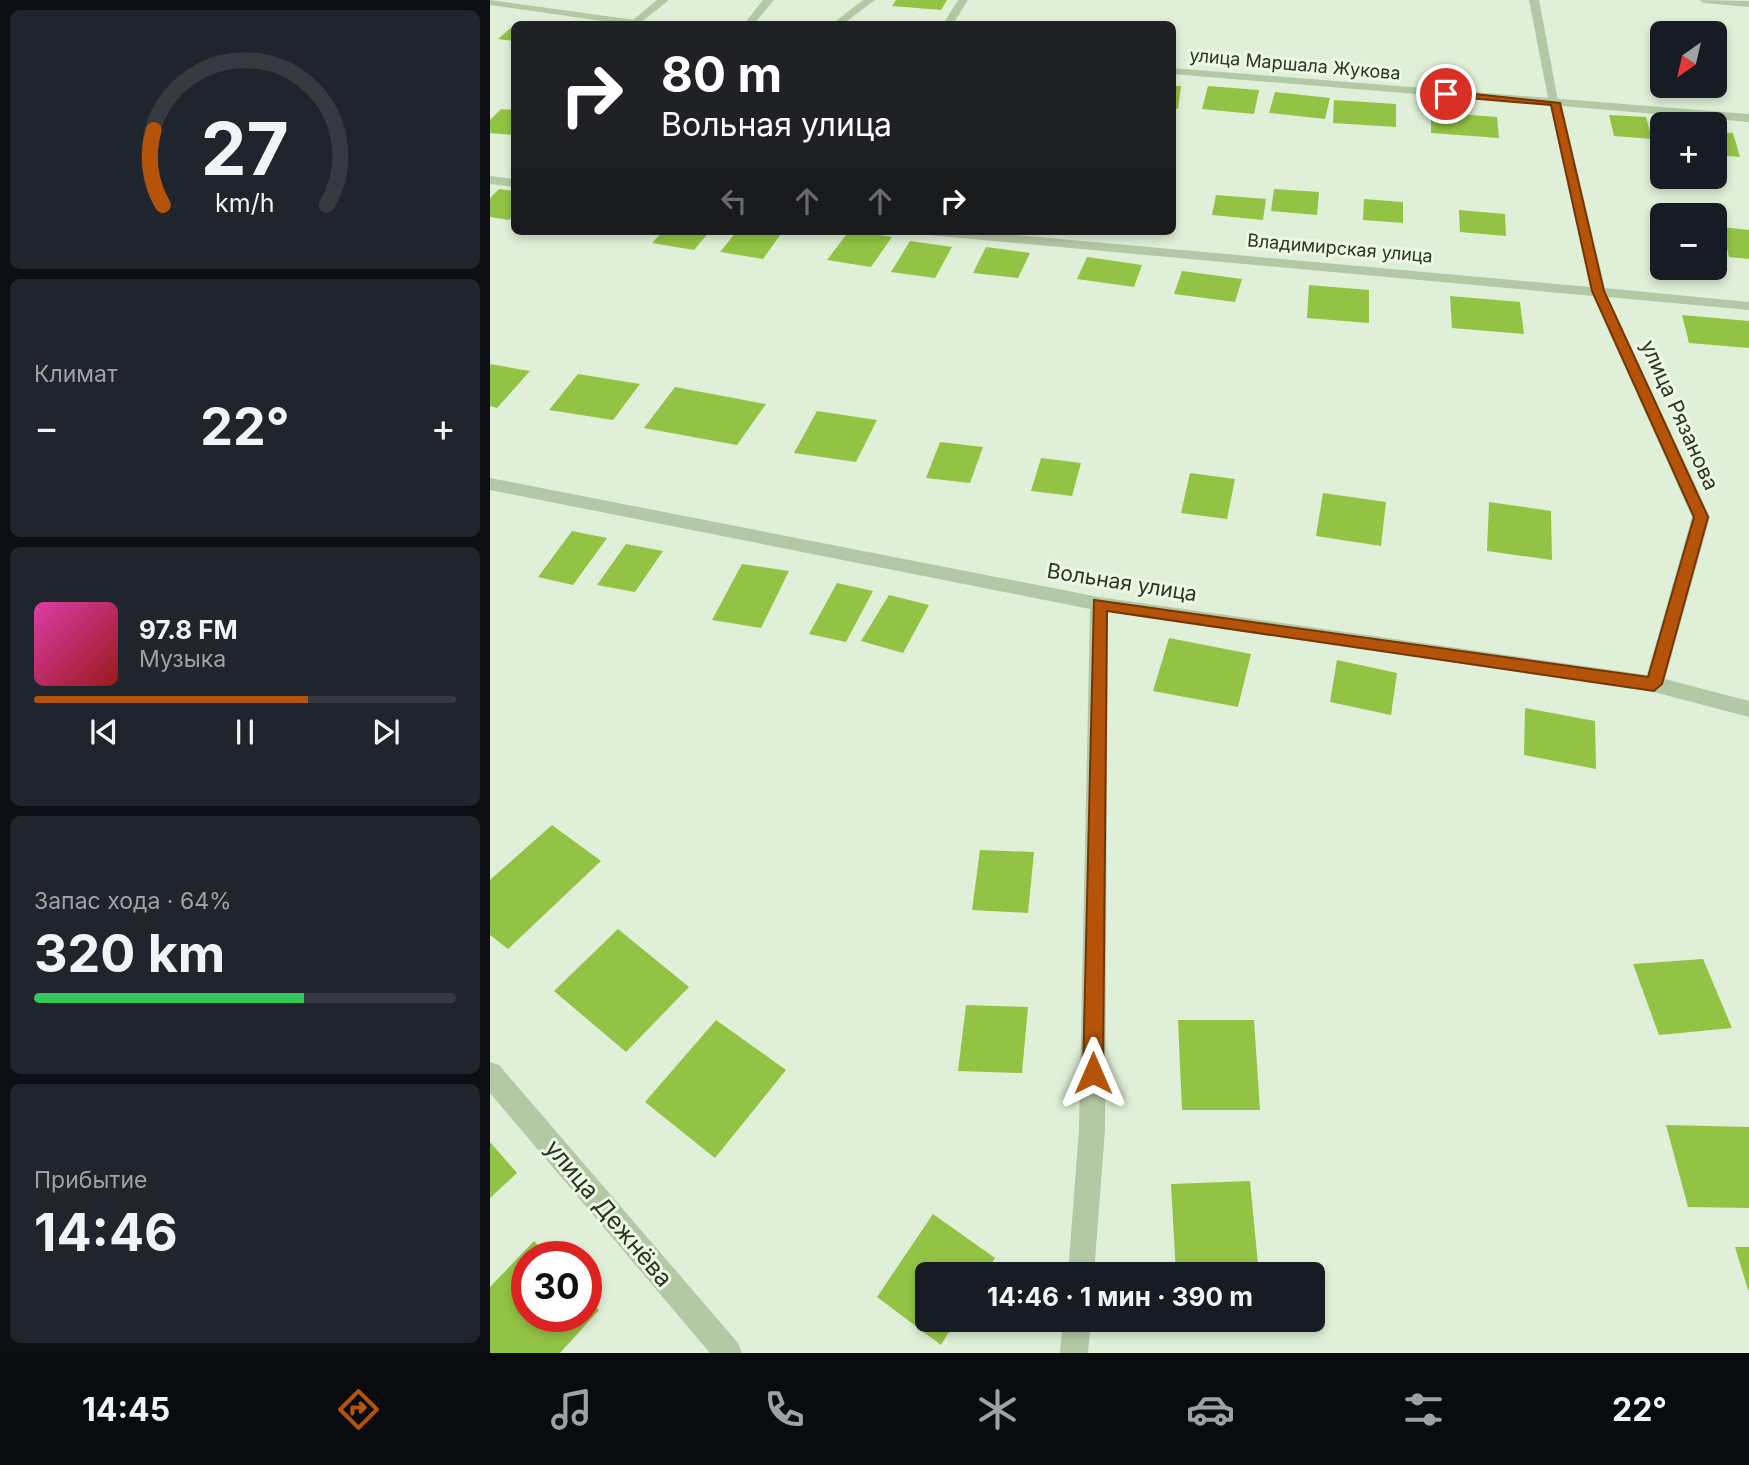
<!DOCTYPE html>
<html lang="ru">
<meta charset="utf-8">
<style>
body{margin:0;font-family:Inter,sans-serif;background:#20242c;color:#f1f3f6;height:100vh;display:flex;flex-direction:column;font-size:26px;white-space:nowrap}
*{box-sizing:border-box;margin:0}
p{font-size:23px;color:#9ea1a6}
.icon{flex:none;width:38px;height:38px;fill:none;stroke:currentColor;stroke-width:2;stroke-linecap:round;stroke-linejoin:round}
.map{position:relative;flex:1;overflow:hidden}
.drawer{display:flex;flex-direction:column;gap:10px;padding:10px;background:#0d0f14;width:490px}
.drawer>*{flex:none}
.guide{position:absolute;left:21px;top:21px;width:665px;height:214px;border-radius:10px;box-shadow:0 4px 10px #0003;background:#202124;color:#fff;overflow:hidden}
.needle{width:46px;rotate:214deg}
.buttons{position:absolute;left:1160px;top:21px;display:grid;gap:14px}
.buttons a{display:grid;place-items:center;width:77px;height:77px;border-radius:10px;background:#171b24;box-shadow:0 4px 10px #0003;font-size:35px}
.speed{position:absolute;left:21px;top:1241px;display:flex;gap:14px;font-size:35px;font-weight:700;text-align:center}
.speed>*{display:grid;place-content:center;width:91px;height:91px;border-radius:50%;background:#171b24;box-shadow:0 4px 10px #0003;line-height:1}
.speed .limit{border:10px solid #d22;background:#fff;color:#111}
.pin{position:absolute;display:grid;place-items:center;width:60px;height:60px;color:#fff;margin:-30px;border:4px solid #fff;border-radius:50%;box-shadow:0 2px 7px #0007}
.me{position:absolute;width:77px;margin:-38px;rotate:0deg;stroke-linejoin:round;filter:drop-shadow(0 0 5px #0008)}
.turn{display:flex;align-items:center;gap:24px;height:147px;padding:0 35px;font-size:32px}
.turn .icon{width:91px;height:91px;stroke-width:2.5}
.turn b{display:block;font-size:49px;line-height:60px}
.lanes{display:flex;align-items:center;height:66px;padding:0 35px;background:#0003;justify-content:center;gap:35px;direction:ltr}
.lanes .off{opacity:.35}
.big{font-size:52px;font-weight:700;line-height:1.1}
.drawer .tile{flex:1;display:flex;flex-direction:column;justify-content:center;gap:10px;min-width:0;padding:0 24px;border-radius:10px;background:#20242c}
.drawer .dial{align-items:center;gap:0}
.dial svg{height:182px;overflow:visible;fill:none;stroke:#363941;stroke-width:7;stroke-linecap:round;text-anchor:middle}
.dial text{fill:#f1f3f6;stroke:none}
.song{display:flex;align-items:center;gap:21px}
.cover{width:84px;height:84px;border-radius:10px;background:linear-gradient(135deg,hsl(320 70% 55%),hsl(0 70% 35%))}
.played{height:7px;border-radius:4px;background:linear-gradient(90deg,#b45309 65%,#363941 65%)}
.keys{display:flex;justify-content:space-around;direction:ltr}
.heat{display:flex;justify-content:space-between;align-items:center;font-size:38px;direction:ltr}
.charge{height:10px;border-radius:5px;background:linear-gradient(90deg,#34c759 64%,#363941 0)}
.trip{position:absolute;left:425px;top:1262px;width:410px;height:70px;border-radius:10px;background:#171b24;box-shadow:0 4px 10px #0003;font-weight:700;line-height:70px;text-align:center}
.dock{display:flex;height:112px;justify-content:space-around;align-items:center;background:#090b0e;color:#9ea1a6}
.dock .icon{width:49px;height:49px}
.dock .active{color:#b45309}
.dock b{font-size:32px;color:#f1f3f6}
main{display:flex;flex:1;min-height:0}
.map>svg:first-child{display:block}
.building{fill:#93c344}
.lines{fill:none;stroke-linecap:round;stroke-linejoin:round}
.service{fill:#b3c8a5;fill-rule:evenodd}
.minor{fill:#b3c8a5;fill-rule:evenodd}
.route{fill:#b45309;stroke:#753606;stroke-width:2}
.labels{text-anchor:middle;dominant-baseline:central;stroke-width:6;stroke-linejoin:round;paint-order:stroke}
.far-street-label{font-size:18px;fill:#2d3426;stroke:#ebf8e4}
.street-label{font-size:21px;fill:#2d3426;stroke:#ebf8e4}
.near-street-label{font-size:24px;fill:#2d3426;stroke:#ebf8e4}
</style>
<main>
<section class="drawer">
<div class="tile dial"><svg viewBox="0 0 100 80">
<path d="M14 69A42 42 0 1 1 86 69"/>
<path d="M14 69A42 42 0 0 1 10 36" stroke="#b45309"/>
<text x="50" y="56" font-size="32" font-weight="700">27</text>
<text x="50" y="72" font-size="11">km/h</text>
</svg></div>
<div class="tile"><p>Климат</p>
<div class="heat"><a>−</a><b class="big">22°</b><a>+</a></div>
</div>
<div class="tile">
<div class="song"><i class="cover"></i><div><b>97.8 FM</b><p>Музыка</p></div></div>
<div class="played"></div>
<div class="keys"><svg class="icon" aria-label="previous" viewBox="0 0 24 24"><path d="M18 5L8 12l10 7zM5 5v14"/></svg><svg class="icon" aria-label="pause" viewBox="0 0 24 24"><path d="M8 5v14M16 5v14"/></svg><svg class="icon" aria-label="next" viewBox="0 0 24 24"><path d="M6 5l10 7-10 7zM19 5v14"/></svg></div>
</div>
<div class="tile"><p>Запас хода · 64%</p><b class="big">320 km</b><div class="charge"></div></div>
<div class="tile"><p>Прибытие</p><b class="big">14:46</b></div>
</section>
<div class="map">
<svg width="1259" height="1353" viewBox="0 0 1259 1353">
<rect width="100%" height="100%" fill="#e0f0d8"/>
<path class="building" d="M406,0H457L451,10L402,6Z
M24,25V41L8,39Z
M682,86H691L688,109H682Z
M718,86L769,90L764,114L712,109Z
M785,92L840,98L835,119L779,113Z
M844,100L906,104V127L843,123Z
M11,109L24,110V135L0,133V120Z
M941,112L1007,117L1009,138L941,133Z
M1119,115L1156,117L1162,139L1124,136Z
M1225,132L1243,133L1250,157L1225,155Z
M9,189L24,191V214L19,220L0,217V198Z
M784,189L829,192L827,215L781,211Z
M726,195L776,199L773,220L722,215Z
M874,199L913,202V223L873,220Z
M969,210L1015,214L1016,236L970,232Z
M1163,226L1172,227V252H1167Z
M1232,227L1259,230V259L1239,257Z
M173,231H220L204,250L162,243Z
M247,231H293L273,259L230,252Z
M359,231H366L402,237L381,267L337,260Z
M420,241L462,247L445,278L401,272Z
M496,247L540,253L528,278L483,273Z
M597,257L652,265L644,287L587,279Z
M692,271L752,279L745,302L684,294Z
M819,285L879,290V323L817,318Z
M960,296L1030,302L1034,334L962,328Z
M1192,315L1259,321V348L1199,343Z
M0,364L40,371L7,408L0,406Z
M88,374L150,384L123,420L59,410Z
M185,387L276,404L247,445L154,428Z
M327,411L387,420L366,462L304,453Z
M450,442L493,447L480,483L436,478Z
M551,458L591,463L582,496L541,491Z
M700,473L745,479L737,519L691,513Z
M833,493L896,502L891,546L826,536Z
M999,502L1061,511L1062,560L997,551Z
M82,531L117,538L83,585L48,577Z
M136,544L173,551L145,592L107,585Z
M252,564L299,571L271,628L222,620Z
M347,583L383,591L356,642L319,634Z
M399,595L439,605L413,653L371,641Z
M679,638L761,654L748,707L663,691Z
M847,660L907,673L901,715L840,702Z
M1035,708L1105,721L1106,769L1034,755Z
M62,825L111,861L18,949L0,935V880Z
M490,850L544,852L538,913L482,910Z
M128,929L199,987L136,1052L64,991Z
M1213,959L1242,1028L1169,1035L1143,964Z
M476,1005L538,1007L532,1073L468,1071Z
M226,1020L296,1070L225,1158L155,1102Z
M688,1020H764L770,1110H692Z
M1176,1125L1259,1127V1208L1198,1207Z
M0,1142L27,1173L0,1198Z
M760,1181L769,1274H686L681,1184Z
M443,1214L505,1258L495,1274H438V1320H466L451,1345L387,1297Z
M44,1241L59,1256H37V1316H96V1297L109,1310L70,1353H0V1287Z
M1245,1247H1259V1290H1258Z"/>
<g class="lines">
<path class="service" d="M167,0H179L149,24H138Z
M273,0H284L264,24H254Z
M373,0H385L353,24H342Z
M468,0H478L463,24H453Z
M1039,0H1049L1069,106L1059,103Z
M1209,0L1259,1V7L1214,3Z"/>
<path class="minor" d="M0,0L152,21L157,24H133L0,5Z
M682,68L1259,114V122L1072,106L1115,288L1259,302V310L1118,297L1220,517L1175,679L1259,701V717L1164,692L618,612L615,1129L604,1274H578L589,1129L600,609L0,490V478L609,597L1157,675L1202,517L1103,296L438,235L431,231H483L1100,287L1060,105L682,74Z
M0,176L24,179V187L0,184Z
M0,1062L9,1065L248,1343L252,1353H220L0,1093Z
M573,1320H601L598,1353H570Z"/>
</g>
<path class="route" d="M956,91L1070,103L1114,291L1218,517L1172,684L1164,691L617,611L613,1073L610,1080L603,1083L596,1080L593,1073L604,600L1158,677L1204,517L1102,291L1061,105L953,96Z"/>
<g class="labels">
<g class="far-street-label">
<text transform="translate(805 64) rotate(5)">улица Маршала Жукова</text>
<text transform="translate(850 248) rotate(5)">Владимирская улица</text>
</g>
<g class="street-label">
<text transform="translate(1190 415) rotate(66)">улица Рязанова</text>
<text transform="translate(632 582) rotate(9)">Вольная улица</text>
</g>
<g class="near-street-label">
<text transform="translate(119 1213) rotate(50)">улица Дежнёва</text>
</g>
</g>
</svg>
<div class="buttons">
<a><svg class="needle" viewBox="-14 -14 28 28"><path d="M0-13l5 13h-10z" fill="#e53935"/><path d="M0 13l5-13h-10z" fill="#9ea1a6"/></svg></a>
<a>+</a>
<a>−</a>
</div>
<div class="speed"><div class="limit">30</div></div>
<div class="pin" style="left:956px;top:94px;background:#d93025"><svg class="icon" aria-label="arrive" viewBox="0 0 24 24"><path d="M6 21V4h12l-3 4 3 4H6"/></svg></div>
<svg class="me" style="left:603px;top:1073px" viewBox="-20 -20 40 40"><path d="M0-17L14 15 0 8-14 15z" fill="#b45309" stroke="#fff" stroke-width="4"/></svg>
<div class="trip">14:46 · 1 мин · 390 m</div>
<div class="guide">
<div class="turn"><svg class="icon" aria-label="right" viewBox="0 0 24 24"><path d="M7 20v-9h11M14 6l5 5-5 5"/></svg><div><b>80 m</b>Вольная улица</div></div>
<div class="lanes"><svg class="icon off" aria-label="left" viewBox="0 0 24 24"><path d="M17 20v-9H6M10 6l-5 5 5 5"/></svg><svg class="icon off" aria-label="ahead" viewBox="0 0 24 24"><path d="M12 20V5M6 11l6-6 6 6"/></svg><svg class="icon off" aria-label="ahead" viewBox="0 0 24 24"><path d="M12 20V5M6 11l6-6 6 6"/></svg><svg class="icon" aria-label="right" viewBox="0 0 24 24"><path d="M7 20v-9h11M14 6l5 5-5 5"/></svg></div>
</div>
</div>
</main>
<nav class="dock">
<b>14:45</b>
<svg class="icon active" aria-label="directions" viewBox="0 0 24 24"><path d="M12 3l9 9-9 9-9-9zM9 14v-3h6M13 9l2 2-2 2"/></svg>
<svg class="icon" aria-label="music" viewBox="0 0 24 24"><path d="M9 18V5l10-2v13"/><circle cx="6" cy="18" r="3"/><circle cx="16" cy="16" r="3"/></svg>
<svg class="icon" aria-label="phone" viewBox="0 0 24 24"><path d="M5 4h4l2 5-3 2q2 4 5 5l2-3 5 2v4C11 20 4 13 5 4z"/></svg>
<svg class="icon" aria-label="climate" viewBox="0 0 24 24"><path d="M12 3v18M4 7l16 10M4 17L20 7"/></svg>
<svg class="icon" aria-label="car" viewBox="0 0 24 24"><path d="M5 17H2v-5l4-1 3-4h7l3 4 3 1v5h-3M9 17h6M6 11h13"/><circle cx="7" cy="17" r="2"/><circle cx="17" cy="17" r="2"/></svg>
<svg class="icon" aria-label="filters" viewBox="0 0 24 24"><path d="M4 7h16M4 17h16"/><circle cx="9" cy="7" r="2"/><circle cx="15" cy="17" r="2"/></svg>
<b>22°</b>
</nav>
